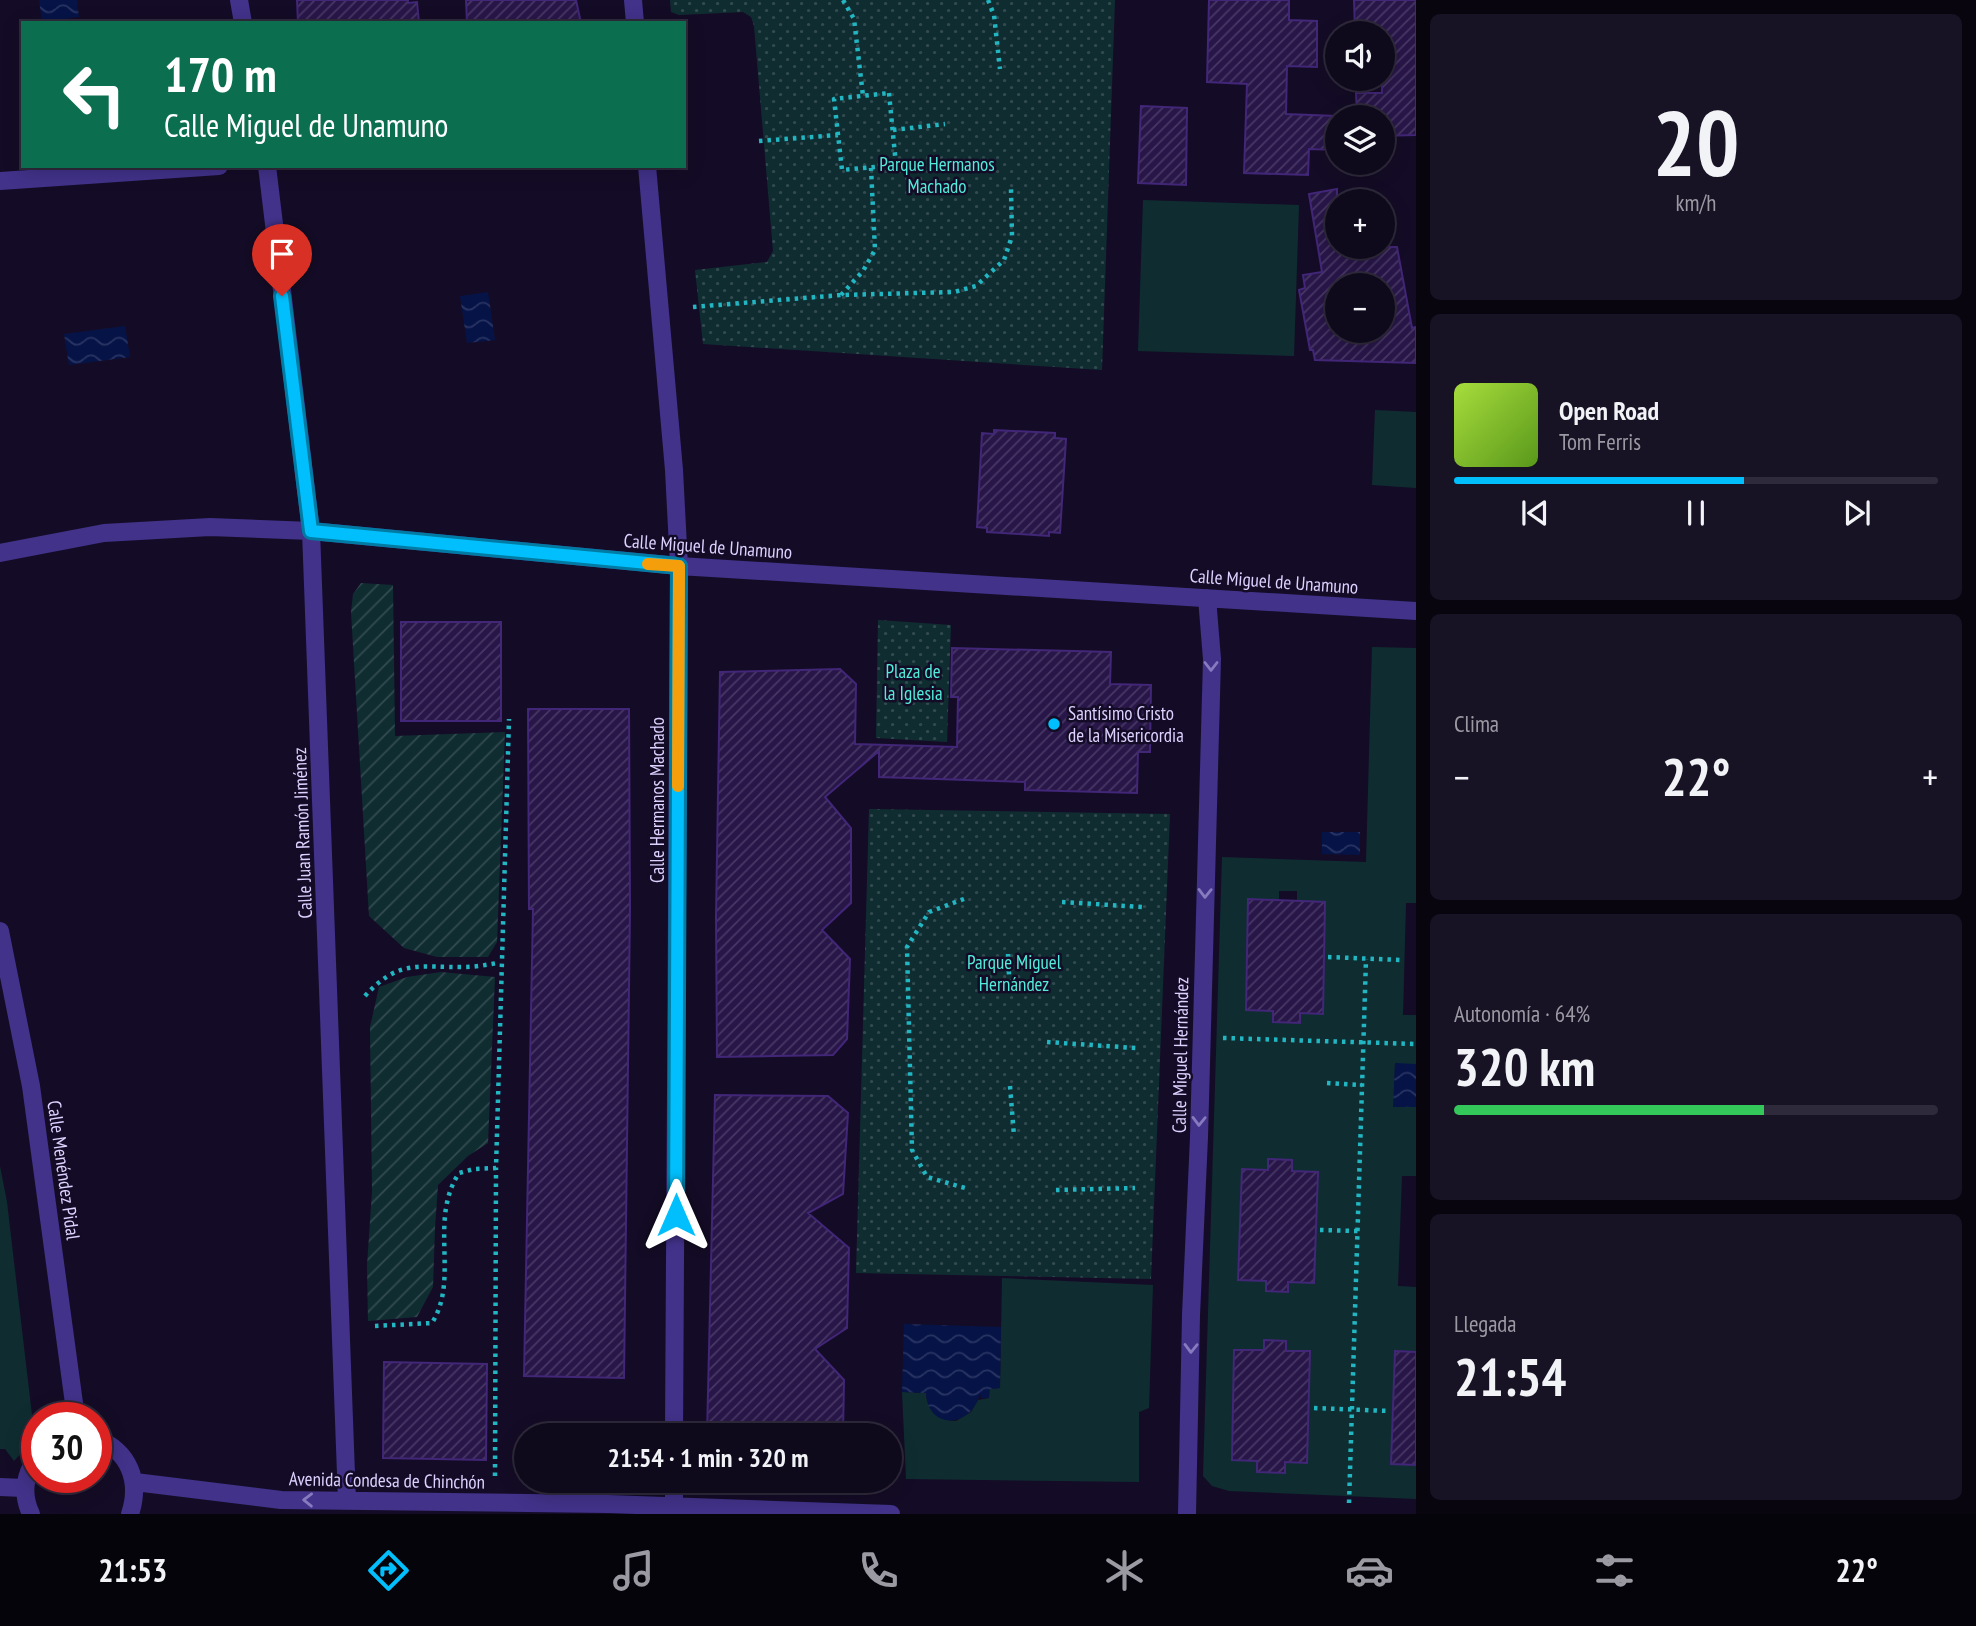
<!DOCTYPE html>
<html lang="es">
<meta charset="utf-8">
<style>
body{margin:0;font-family:"PT Sans Narrow",sans-serif;background:#181225;color:#f1f3f6;height:100vh;display:flex;flex-direction:column;font-size:26px;white-space:nowrap}
*{box-sizing:border-box;margin:0}
p{font-size:23px;color:#9b9aa3}
.icon{flex:none;width:38px;height:38px;fill:none;stroke:currentColor;stroke-width:2;stroke-linecap:round;stroke-linejoin:round}
.map{position:relative;flex:1;overflow:hidden}
.details{display:flex;flex-direction:column;gap:14px;padding:14px;background:#08050f;width:560px}
.details>*{flex:none}
.hud{position:absolute;left:21px;top:21px;width:665px;height:147px;border-radius:0px;box-shadow:0 4px 18px #0003,0 0 0 2px #2f2a3b;background:#0b6e4f;color:#fff;overflow:hidden}
.buttons{position:absolute;left:1325px;top:21px;display:grid;gap:14px}
.buttons a{display:grid;place-items:center;width:70px;height:70px;border-radius:50%;background:#0f091c;box-shadow:0 4px 18px #0003,0 0 0 2px #2f2a3b;font-size:35px}
.speed{position:absolute;left:21px;top:1402px;display:flex;gap:14px;font-size:35px;font-weight:700;text-align:center}
.speed>*{display:grid;place-content:center;width:91px;height:91px;border-radius:50%;background:#0f091c;box-shadow:0 4px 18px #0003,0 0 0 2px #2f2a3b;line-height:1}
.speed .limit{border:10px solid #d22;background:#fff;color:#111}
.pin{position:absolute;display:grid;place-items:center;width:60px;height:60px;color:#fff;margin:-72px -30px;border-radius:50% 50% 50% 0;rotate:-45deg;box-shadow:0 0 7px #0007}
.pin .icon{rotate:45deg}
.me{position:absolute;width:77px;margin:-38px;rotate:0deg;stroke-linejoin:round;filter:drop-shadow(0 0 5px #0008)}
.turn{display:flex;align-items:center;gap:24px;height:147px;padding:0 28px;font-size:32px}
.turn .icon{width:91px;height:91px;stroke-width:2.5}
.turn b{display:block;font-size:49px;line-height:60px}
.big{font-size:52px;font-weight:700;line-height:1.1}
.details .widget{flex:1;display:flex;flex-direction:column;justify-content:center;gap:10px;min-width:0;padding:0 24px;border-radius:10px;background:#181225}
.details .dial{align-items:center;gap:0}
.dial b{font-size:91px;line-height:1}
.song{display:flex;align-items:center;gap:21px}
.cover{width:84px;height:84px;border-radius:10px;background:linear-gradient(135deg,hsl(80 70% 55%),hsl(90 70% 35%))}
.played{height:7px;border-radius:4px;background:linear-gradient(90deg,#00bffc 60%,#2f2a3b 60%)}
.keys{display:flex;justify-content:space-around;direction:ltr}
.heat{display:flex;justify-content:space-between;align-items:center;font-size:38px;direction:ltr}
.charge{height:10px;border-radius:5px;background:linear-gradient(90deg,#34c759 64%,#2f2a3b 0)}
.trip{position:absolute;left:514px;top:1423px;width:388px;height:70px;border-radius:35px;background:#0f091c;box-shadow:0 4px 18px #0003,0 0 0 2px #2f2a3b;font-weight:700;line-height:70px;text-align:center}
.menu{display:flex;height:112px;justify-content:space-around;align-items:center;background:#06040b;color:#9b9aa3}
.menu .icon{width:49px;height:49px}
.menu .on{color:#00bffc}
.menu b{font-size:32px;color:#f1f3f6}
main{display:flex;flex:1;min-height:0}
.map>svg:first-child{display:block}
.grass{fill:#0f2d31;fill-rule:evenodd}
.park{fill:url(#park-dots)}
.garden{fill:url(#garden-furrows)}
.water{fill:url(#water-waves)}
.building{fill:url(#building-hatch);stroke:#422677;stroke-width:2;fill-rule:evenodd}
.lines{fill:none;stroke-linecap:round;stroke-linejoin:round}
.path{stroke:#22b5c2;stroke-width:4.5;stroke-dasharray:3.5 5;stroke-linecap:butt}
.minor{stroke:#42328a;stroke-width:18}
.oneway{stroke:#887abf}
.route-casing{stroke:#007ca4;stroke-width:18}
.route{stroke:#00bffc;stroke-width:12}
.slow{stroke:#f59e0b;stroke-width:12}
.poi-dot{fill:#00bffc;stroke:#140c26;stroke-width:2.5}
.labels{text-anchor:middle;dominant-baseline:central;stroke-width:5;stroke-linejoin:round;paint-order:stroke}
.park-label{font-size:19px;fill:#51ecdb;stroke:#140c26}
.street-label{font-size:19px;fill:#ddd1ff;stroke:#140c26}
.poi-label{font-size:19px;fill:#ddd1ff;stroke:#140c26;text-anchor:start}
</style>
<main>
<div class="map">
<svg width="1416" height="1514" viewBox="0 0 1416 1514">
<defs>
<pattern id="park-dots" width="8" height="8" patternUnits="userSpaceOnUse" patternTransform="scale(1.75)"><rect width="8" height="8" fill="#0f2d31"/><path d="M2 2h.1M6 6h.1" fill="none" stroke="#324a50" stroke-width="1.8" stroke-linecap="round"/></pattern>
<pattern id="garden-furrows" width="10" height="10" patternUnits="userSpaceOnUse" patternTransform="scale(1.75)"><rect width="10" height="10" fill="#0f2d31"/><path d="M-1 1l2-2M0 10L10 0M9 11l2-2" fill="none" stroke="#324a50"/></pattern>
<pattern id="water-waves" width="16" height="10" patternUnits="userSpaceOnUse" patternTransform="scale(1.75)"><rect width="16" height="10" fill="#051347"/><path d="M0 5q4-4 8 0t8 0" fill="none" stroke="#293463"/></pattern>
<pattern id="building-hatch" width="6" height="6" patternUnits="userSpaceOnUse" patternTransform="scale(1.75)"><rect width="6" height="6" fill="#281649"/><path d="M-1 1l2-2M0 6l6-6M5 7l2-2" fill="none" stroke="#473764"/></pattern>
</defs>
<rect width="100%" height="100%" fill="#140c26"/>
<path class="grass" d="M1143,200L1299,205L1294,356L1138,351Z
M1375,410L1416,412V488L1372,485Z
M1372,647L1416,648V903H1406L1403,1015H1416V1064H1395L1394,1107H1416V1176H1402L1398,1286L1416,1287V1352H1395L1391,1463L1416,1465V1499L1229,1491L1212,1486L1203,1476L1222,857L1366,862ZM1279,891H1297V901L1325,902L1323,1013H1300L1299,1023L1274,1022L1273,1011L1246,1010L1248,899H1279ZM1269,1159L1292,1160V1171L1318,1172L1314,1283L1288,1282V1291L1266,1281L1238,1280L1242,1169L1268,1170ZM1264,1340L1286,1341V1351L1310,1352L1307,1462H1285V1473L1257,1472V1461L1232,1459L1234,1350H1264Z
M0,1166L7,1202L34,1432L28,1446L14,1461L5,1449H0Z
M1002,1278L1153,1285L1149,1408L1139,1412V1482L906,1479L902,1392L926,1393C927,1410 939,1421 956,1421L971,1412L978,1400L989,1398V1389L1000,1388Z"/>
<path class="park" d="M670,0H1115L1102,370L703,344L695,270L767,262L773,251L754,26L751,17L743,12L679,15L671,12Z
M878,620L951,625L947,742L876,738Z
M869,809L1170,814L1151,1279L856,1273Z"/>
<path class="garden" d="M361,583L393,585L395,736L505,732L497,942L488,957H437L404,948L369,916L351,612L353,594Z
M441,972L495,977L488,1143L468,1156L438,1185L435,1228L433,1287L417,1317L368,1321L367,1266L372,1191L370,1027L379,987L407,977Z"/>
<path class="water" d="M39,0H77L79,17L42,22Z
M488,292L495,340L467,343L460,296Z
M125,326L130,357L69,365L64,334Z
M1322,832H1360V855L1322,854Z
M1395,1063L1416,1064V1107H1393Z
M904,1324L1001,1327L1000,1388L990,1389L989,1398H981L980,1393C972,1428 928,1431 926,1393L902,1392Z"/>
<path class="building" d="M297,0H408V3L417,2L419,23H298Z
M466,0H576L581,23H467Z
M1209,0H1289V20L1317,21V67L1287,66L1286,114L1337,116V150L1309,149L1308,175L1244,173L1247,84L1207,82Z
M1354,0H1416V135L1382,136V117H1357L1356,93H1382V33H1355Z
M1141,106L1187,108L1186,185L1138,183Z
M1337,189V247H1397L1412,328L1416,327V363L1315,360L1313,350H1310L1299,290L1305,288L1303,275L1322,272L1309,194ZM1337,285H1382V331H1337Z
M994,430L1055,433V438L1066,439L1060,533L1049,532V536L1019,534L987,532V528L977,527L982,433L994,434Z
M401,622H501V721H401Z
M952,648L1111,652L1110,684L1151,685L1150,752H1138L1137,793L1025,790V782L879,777V751L825,797L851,828V903L822,930L850,959L847,1039L833,1055L717,1057L716,917L720,672L840,669L856,684L855,744L957,747L958,697H951Z
M528,709H629L630,909L624,1378L524,1376L533,909H529Z
M1248,899L1325,902L1323,1014L1300,1013V1023L1273,1022V1011L1246,1010Z
M715,1095L828,1096L848,1113L843,1194L808,1213L849,1248L847,1328L815,1349L844,1380L843,1435H707Z
M1268,1159L1292,1160V1171L1318,1172L1314,1283L1288,1282V1292L1266,1291V1281L1238,1280L1242,1169L1268,1170Z
M1264,1340L1286,1341V1351H1310L1307,1463L1285,1462V1473L1257,1472V1461L1232,1460L1234,1350H1264Z
M1395,1351L1416,1352V1465L1391,1464Z
M384,1362L487,1364L486,1460L383,1458Z"/>
<g class="lines">
<path class="path" d="M843,0L854,19L863,96
M988,0L994,15L1000,69
M889,93L896,165L842,170L834,99Z
M893,130L945,124
M759,141L838,135
M841,295L863,271L875,250L871,168
M693,307L841,295L954,292L976,286L1004,260L1012,236L1011,189
M964,899L929,912L907,947L912,1150L927,1177L965,1188
M1062,902L1142,907
M1008,954L1010,996
M1328,957L1401,960
M365,996C399,958 420,968 465,967C475,967 486,965 497,963
M1223,1038L1416,1044
M1047,1042L1136,1048
M1327,1083L1362,1085
M1010,1086L1014,1136
M1056,1190L1135,1188
M1320,1230L1358,1231
M375,1326L432,1323C460,1278 428,1221 459,1173L474,1169L496,1168L509,719
M1314,1408L1389,1411
M495,1476L496,1168
M1349,1503L1366,959"/>
<path class="minor" d="M239,0L243,23
M633,0L635,23
M267,166L311,531L347,1501
M647,166L674,470L679,566L674,1435
M0,181L219,166
M0,553L104,533L210,527L311,531L679,566L1416,611
M0,931L31,1086L76,1418
M96,1438C129,1451 141,1481 130,1514
M135,1482L281,1500L608,1504L891,1514
M0,1487L24,1488
M31,1514C21,1493 25,1475 37,1456
M674,1514V1480
M1187,1514L1191,1315L1199,1137L1212,659L1207,598"/>
</g>
<defs><path id="oneway-chevron" d="M-2-3.5L2.5 0L-2 3.5" fill="none" stroke-width="1.6" stroke-linecap="round" stroke-linejoin="round" transform="scale(1.75)"/></defs>
<g class="oneway">
<use href="#oneway-chevron" transform="translate(1211 666) rotate(90)"/>
<use href="#oneway-chevron" transform="translate(1205 893) rotate(91)"/>
<use href="#oneway-chevron" transform="translate(1199 1121) rotate(91)"/>
<use href="#oneway-chevron" transform="translate(1191 1348) rotate(91)"/>
<use href="#oneway-chevron" transform="translate(308 1500) rotate(-179)"/>
</g>
<g class="lines">
<g class="route-casing">
<path id="route" d="M282,296L311,531L679,566L676,1215"/>
</g>
<use href="#route" class="route"/>
<path class="slow" d="M648,564L679,566L678,786"/>
</g>
<circle class="poi-dot" cx="1054" cy="724" r="7"/>
<g class="labels">
<g class="park-label">
<text x="937" y="164">Parque Hermanos<tspan x="937" dy="22">Machado</tspan></text>
<text x="913" y="671">Plaza de<tspan x="913" dy="22">la Iglesia</tspan></text>
<text x="1014" y="962">Parque Miguel<tspan x="1014" dy="22">Hernández</tspan></text>
</g>
<g class="street-label">
<text transform="translate(708 546) rotate(4)">Calle Miguel de Unamuno</text>
<text transform="translate(1274 581) rotate(4)">Calle Miguel de Unamuno</text>
<text transform="translate(657 800) rotate(-90)">Calle Hermanos Machado</text>
<text transform="translate(302 833) rotate(-92)">Calle Juan Ramón Jiménez</text>
<text transform="translate(1180 1055) rotate(-89)">Calle Miguel Hernández</text>
<text transform="translate(64 1170) rotate(82)">Calle Menéndez Pidal</text>
<text transform="translate(387 1480) rotate(1)">Avenida Condesa de Chinchón</text>
</g>
<g class="poi-label">
<text x="1068" y="713">Santísimo Cristo<tspan x="1068" dy="22">de la Misericordia</tspan></text>
</g>
</g>
</svg>
<div class="buttons">
<a><svg class="icon" aria-label="sound" viewBox="0 0 24 24"><path d="M4 9h4l5-4v14l-5-4H4zM17 9q2 3 0 6"/></svg></a>
<a><svg class="icon" aria-label="layers" viewBox="0 0 24 24"><path d="M12 4l9 5-9 5-9-5zM3 14l9 5 9-5"/></svg></a>
<a>+</a>
<a>−</a>
</div>
<div class="speed"><div class="limit">30</div></div>
<div class="pin" style="left:282px;top:296px;background:#d93025"><svg class="icon" aria-label="arrive" viewBox="0 0 24 24"><path d="M6 21V4h12l-3 4 3 4H6"/></svg></div>
<svg class="me" style="left:676px;top:1215px" viewBox="-20 -20 40 40"><path d="M0-17L14 15 0 8-14 15z" fill="#00bffc" stroke="#fff" stroke-width="4"/></svg>
<div class="trip">21:54 · 1 min · 320 m</div>
<div class="hud">
<div class="turn"><svg class="icon" aria-label="left" viewBox="0 0 24 24"><path d="M17 20v-9H6M10 6l-5 5 5 5"/></svg><div><b>170 m</b>Calle Miguel de Unamuno</div></div>
</div>
</div>
<section class="details">
<div class="widget dial"><b>20</b><p>km/h</p></div>
<div class="widget">
<div class="song"><i class="cover"></i><div><b>Open Road</b><p>Tom Ferris</p></div></div>
<div class="played"></div>
<div class="keys"><svg class="icon" aria-label="previous" viewBox="0 0 24 24"><path d="M18 5L8 12l10 7zM5 5v14"/></svg><svg class="icon" aria-label="pause" viewBox="0 0 24 24"><path d="M8 5v14M16 5v14"/></svg><svg class="icon" aria-label="next" viewBox="0 0 24 24"><path d="M6 5l10 7-10 7zM19 5v14"/></svg></div>
</div>
<div class="widget"><p>Clima</p>
<div class="heat"><a>−</a><b class="big">22°</b><a>+</a></div>
</div>
<div class="widget"><p>Autonomía · 64%</p><b class="big">320 km</b><div class="charge"></div></div>
<div class="widget"><p>Llegada</p><b class="big">21:54</b></div>
</section>
</main>
<nav class="menu">
<b>21:53</b>
<svg class="icon on" aria-label="directions" viewBox="0 0 24 24"><path d="M12 3l9 9-9 9-9-9zM9 14v-3h6M13 9l2 2-2 2"/></svg>
<svg class="icon" aria-label="music" viewBox="0 0 24 24"><path d="M9 18V5l10-2v13"/><circle cx="6" cy="18" r="3"/><circle cx="16" cy="16" r="3"/></svg>
<svg class="icon" aria-label="phone" viewBox="0 0 24 24"><path d="M5 4h4l2 5-3 2q2 4 5 5l2-3 5 2v4C11 20 4 13 5 4z"/></svg>
<svg class="icon" aria-label="climate" viewBox="0 0 24 24"><path d="M12 3v18M4 7l16 10M4 17L20 7"/></svg>
<svg class="icon" aria-label="car" viewBox="0 0 24 24"><path d="M5 17H2v-5l4-1 3-4h7l3 4 3 1v5h-3M9 17h6M6 11h13"/><circle cx="7" cy="17" r="2"/><circle cx="17" cy="17" r="2"/></svg>
<svg class="icon" aria-label="filters" viewBox="0 0 24 24"><path d="M4 7h16M4 17h16"/><circle cx="9" cy="7" r="2"/><circle cx="15" cy="17" r="2"/></svg>
<b>22°</b>
</nav>
